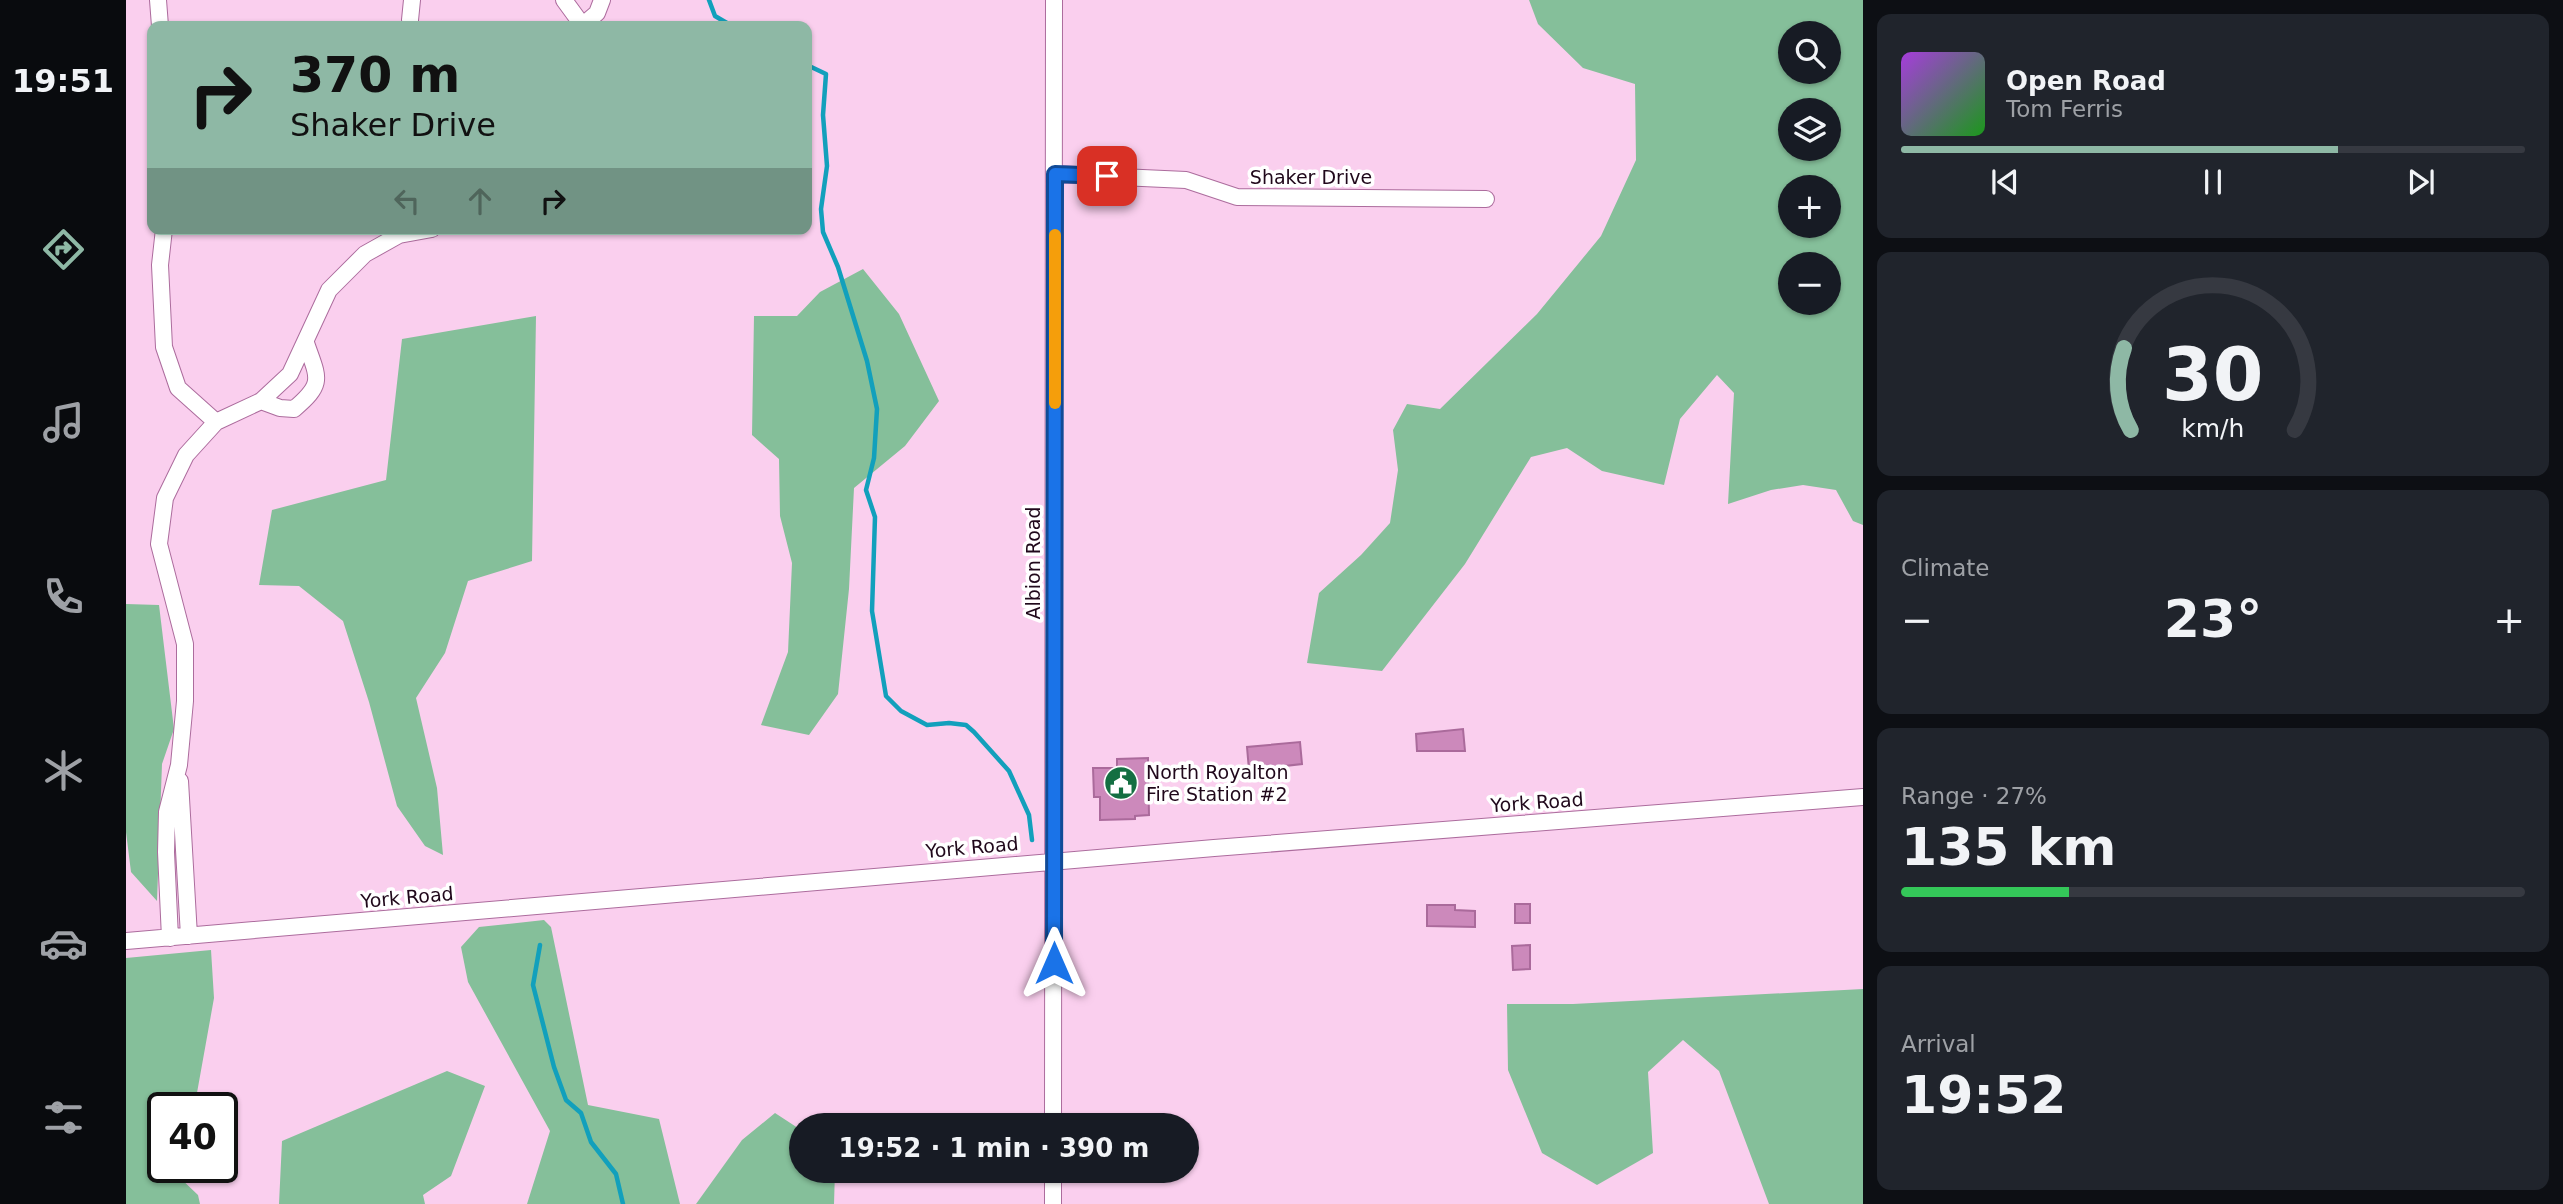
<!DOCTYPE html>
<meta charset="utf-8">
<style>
body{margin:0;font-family:"DejaVu Sans",sans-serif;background:#20242c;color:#f1f3f6;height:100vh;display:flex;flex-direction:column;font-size:26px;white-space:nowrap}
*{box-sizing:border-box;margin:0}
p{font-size:23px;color:#9ea1a6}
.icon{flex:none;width:38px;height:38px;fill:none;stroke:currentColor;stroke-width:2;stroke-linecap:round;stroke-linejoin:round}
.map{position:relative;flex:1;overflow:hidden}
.panel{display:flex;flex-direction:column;gap:14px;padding:14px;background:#0d0f14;width:700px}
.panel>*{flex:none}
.top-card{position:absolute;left:21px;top:21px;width:665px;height:214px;border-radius:14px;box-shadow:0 2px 5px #0004;background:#8eb8a5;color:#111;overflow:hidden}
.controls{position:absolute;left:1652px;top:21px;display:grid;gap:14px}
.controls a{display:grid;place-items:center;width:63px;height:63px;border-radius:50%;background:#171b24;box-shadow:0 2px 5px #0004;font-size:35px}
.speed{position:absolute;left:21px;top:1092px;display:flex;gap:14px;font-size:35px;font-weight:700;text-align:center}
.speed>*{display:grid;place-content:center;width:91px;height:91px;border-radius:50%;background:#171b24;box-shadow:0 2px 5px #0004;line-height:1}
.speed .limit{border:4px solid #111;border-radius:10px;background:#fff;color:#111}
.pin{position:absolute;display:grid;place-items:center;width:60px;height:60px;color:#fff;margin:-30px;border-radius:14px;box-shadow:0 4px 10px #0006}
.me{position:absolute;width:77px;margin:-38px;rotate:0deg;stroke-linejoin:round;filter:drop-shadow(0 0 5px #0008)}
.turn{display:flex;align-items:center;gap:24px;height:147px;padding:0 28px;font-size:32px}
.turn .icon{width:91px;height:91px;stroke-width:2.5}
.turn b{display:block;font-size:49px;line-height:60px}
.lanes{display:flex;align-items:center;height:66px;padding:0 28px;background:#0003;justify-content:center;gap:35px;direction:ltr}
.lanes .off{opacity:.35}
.big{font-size:52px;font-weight:600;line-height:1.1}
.panel .widget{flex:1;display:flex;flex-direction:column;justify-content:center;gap:10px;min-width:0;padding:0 24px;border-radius:14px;background:#20242c}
.panel .dial{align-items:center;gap:0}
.dial svg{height:182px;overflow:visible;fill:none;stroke:#363941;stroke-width:7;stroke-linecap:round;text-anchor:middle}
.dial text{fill:#f1f3f6;stroke:none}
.song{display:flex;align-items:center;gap:21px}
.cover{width:84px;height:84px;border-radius:10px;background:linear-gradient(135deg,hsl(280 70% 55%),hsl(120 70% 35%))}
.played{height:7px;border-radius:4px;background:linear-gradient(90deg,#8eb8a5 70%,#363941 70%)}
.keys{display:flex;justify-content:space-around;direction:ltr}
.heat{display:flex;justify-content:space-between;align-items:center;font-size:38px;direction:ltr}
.charge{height:10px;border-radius:5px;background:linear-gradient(90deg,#34c759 27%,#363941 0)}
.trip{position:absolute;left:663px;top:1113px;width:410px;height:70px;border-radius:35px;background:#171b24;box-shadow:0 2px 5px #0004;font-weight:600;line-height:70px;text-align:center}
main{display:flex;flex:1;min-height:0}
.menu{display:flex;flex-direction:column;width:126px;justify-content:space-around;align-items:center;background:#090b0e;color:#9ea1a6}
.menu .icon{width:49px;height:49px}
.menu .current{color:#8eb8a5}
.menu b{font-size:32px;color:#f1f3f6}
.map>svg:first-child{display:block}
.green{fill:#85bf9a;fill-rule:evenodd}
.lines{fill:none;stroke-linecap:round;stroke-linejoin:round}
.stream{stroke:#12a0bc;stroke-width:4.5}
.building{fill:#cc89bb;stroke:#aa6a9b;stroke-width:2}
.minor-casing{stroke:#ac6c9d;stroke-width:18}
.minor{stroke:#fff;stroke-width:16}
.route-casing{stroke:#114b97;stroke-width:18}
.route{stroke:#1a73e8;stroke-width:12}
.slow{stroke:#f59e0b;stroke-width:12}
.labels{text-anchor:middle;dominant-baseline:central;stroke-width:7;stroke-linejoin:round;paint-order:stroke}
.street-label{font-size:19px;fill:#20081b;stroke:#fff}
.poi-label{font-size:19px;fill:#20081b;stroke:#fff;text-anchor:start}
</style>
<main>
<nav class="menu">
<b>19:51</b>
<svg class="icon current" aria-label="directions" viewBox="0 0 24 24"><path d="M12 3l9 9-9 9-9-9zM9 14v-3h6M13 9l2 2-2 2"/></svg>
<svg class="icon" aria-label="music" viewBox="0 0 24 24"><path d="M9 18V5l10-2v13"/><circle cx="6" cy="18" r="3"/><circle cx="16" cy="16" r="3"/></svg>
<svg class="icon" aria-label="phone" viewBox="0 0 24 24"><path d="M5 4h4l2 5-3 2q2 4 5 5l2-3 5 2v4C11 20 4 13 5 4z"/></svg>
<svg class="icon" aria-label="climate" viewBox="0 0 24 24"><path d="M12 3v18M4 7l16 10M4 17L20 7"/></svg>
<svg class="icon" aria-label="car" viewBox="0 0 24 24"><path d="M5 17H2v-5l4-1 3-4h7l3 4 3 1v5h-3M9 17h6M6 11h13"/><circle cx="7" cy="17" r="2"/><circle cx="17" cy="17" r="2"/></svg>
<svg class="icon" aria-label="filters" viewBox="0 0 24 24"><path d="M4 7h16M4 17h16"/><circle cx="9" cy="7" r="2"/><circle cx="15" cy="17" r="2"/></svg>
</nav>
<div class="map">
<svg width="1737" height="1204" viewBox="0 0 1737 1204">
<rect width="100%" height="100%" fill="#facfee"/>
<path class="green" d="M1403,0H1737V525L1727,521L1710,490L1677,485L1645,490L1602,504L1608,393L1591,375L1554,419L1538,485L1476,471L1441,448L1405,457L1339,564L1256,671L1181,663L1193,593L1235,555L1264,523L1272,470L1267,430L1281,404L1314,409L1411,314L1475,236L1510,160L1509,84L1457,68L1412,24ZM1703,33V72H1664V33ZM1703,110V149H1664V110ZM1703,187V226H1664V187ZM1703,264V303H1664V264Z
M737,269L773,314L813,401L779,446L728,488L723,589L712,694L683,735L635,725L662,652L666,563L654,516L653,459L626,435L628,316H671L694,292Z
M410,316L406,561L342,581L319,653L290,698L311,788L317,855L299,846L271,806L243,702L217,621L173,586L133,585L146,510L260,480L276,339Z
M0,604L33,605L48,729L36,764L31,901L5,872L0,832Z
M418,920L425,927L462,1105L533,1119L554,1204H401L424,1131L342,982L335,947L353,927Z
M85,950L88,998L69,1104L67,1108H37V1167H52L51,1175L72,1195L74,1204H0V958Z
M1737,989V1204H1643L1593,1071L1557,1040L1522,1072L1527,1153L1471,1185L1416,1153L1382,1070L1381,1004H1447Z
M321,1071L359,1086L325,1176L297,1195L299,1204H153L156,1141Z
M649,1113L675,1130L676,1171H709L708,1204H570L616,1140Z"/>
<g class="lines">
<path class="stream" d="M583,0L589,16L606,26
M681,65L700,74L697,115L701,166L695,209L697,232L712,267L741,361L751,409L748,458L740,490L749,517L746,611L760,696L775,711L801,725L823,723L840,725L848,732L883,771L903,815L906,840
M414,945L407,985L428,1067L440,1100L455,1113L465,1142L490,1174L497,1204"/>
</g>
<path class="building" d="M1337,729L1339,751H1291L1290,734Z
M1174,742L1176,764L1123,770L1121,747Z
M1022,758L1023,815L1009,816V819L974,820V797H968L967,768H991V759Z
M1389,904H1404V923H1389Z
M1301,905H1329V910L1349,911V927L1301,926Z
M1404,945V969L1387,970L1386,946Z"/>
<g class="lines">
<g class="minor-casing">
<path id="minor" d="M32,0L34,26
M438,0L457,26
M284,20L286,0
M457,25L471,13L476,0
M929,174L1060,180L1111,197L1360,199
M38,229L34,265L38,347L52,388L90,422
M135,401L154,408L168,409C199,383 192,378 180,343
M54,781L63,936
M44,938L40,852L41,812L53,765L59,701V644L33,544L39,498L60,455L90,422L135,401L164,374L203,290L239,254L273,235L306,229
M0,941L1088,848L1737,797
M927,1125L928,0
M927,1204V1171"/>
</g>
<use href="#minor" class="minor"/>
</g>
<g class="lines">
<g class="route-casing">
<path id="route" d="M928,963L929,174L981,176"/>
</g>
<use href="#route" class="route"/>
<path class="slow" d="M929,403V235"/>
</g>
<defs>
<g id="civic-disc" transform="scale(1.75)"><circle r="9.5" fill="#146f42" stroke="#fff"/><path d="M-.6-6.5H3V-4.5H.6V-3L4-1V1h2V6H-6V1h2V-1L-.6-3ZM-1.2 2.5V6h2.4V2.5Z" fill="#fff"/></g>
</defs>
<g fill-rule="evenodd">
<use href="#civic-disc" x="995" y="783"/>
</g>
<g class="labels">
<g class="street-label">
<text x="1185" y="177">Shaker Drive</text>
<text transform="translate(907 563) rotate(-90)">Albion Road</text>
<text transform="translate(1411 802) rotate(-4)">York Road</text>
<text transform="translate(846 847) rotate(-5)">York Road</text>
<text transform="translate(281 897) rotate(-5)">York Road</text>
</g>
<g class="poi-label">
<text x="1020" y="772">North Royalton<tspan x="1020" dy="22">Fire Station #2</tspan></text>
</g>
</g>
</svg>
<div class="controls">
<a><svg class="icon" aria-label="search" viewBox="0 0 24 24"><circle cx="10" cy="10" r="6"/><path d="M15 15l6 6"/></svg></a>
<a><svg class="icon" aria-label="layers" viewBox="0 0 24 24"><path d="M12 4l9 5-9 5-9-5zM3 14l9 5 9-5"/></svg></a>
<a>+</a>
<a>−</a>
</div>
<div class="speed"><div class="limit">40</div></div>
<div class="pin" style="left:981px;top:176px;background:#d93025"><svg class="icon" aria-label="arrive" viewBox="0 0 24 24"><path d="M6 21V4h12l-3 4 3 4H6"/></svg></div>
<svg class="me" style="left:928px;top:963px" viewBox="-20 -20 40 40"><path d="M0-17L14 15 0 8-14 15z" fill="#1a73e8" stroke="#fff" stroke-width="4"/></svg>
<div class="trip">19:52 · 1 min · 390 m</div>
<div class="top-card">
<div class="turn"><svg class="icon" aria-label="right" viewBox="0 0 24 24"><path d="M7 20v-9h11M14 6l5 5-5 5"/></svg><div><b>370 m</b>Shaker Drive</div></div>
<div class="lanes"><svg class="icon off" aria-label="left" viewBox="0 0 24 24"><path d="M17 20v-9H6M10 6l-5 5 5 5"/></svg><svg class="icon off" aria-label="ahead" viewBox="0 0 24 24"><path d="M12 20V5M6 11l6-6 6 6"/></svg><svg class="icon" aria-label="right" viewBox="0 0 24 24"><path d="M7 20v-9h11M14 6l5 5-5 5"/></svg></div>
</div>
</div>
<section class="panel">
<div class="widget">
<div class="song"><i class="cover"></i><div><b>Open Road</b><p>Tom Ferris</p></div></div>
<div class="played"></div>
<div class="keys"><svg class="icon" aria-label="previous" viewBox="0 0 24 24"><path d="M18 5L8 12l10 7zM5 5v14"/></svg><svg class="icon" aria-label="pause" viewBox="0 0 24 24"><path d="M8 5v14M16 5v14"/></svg><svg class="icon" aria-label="next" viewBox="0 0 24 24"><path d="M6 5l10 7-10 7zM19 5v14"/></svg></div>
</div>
<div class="widget dial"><svg viewBox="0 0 100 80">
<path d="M14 69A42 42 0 1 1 86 69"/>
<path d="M14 69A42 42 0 0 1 11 33" stroke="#8eb8a5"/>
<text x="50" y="56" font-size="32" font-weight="700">30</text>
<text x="50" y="72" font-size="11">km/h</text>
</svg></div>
<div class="widget"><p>Climate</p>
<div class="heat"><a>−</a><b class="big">23°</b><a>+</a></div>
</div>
<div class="widget"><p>Range · 27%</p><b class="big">135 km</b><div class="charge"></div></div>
<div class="widget"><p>Arrival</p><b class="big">19:52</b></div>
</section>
</main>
